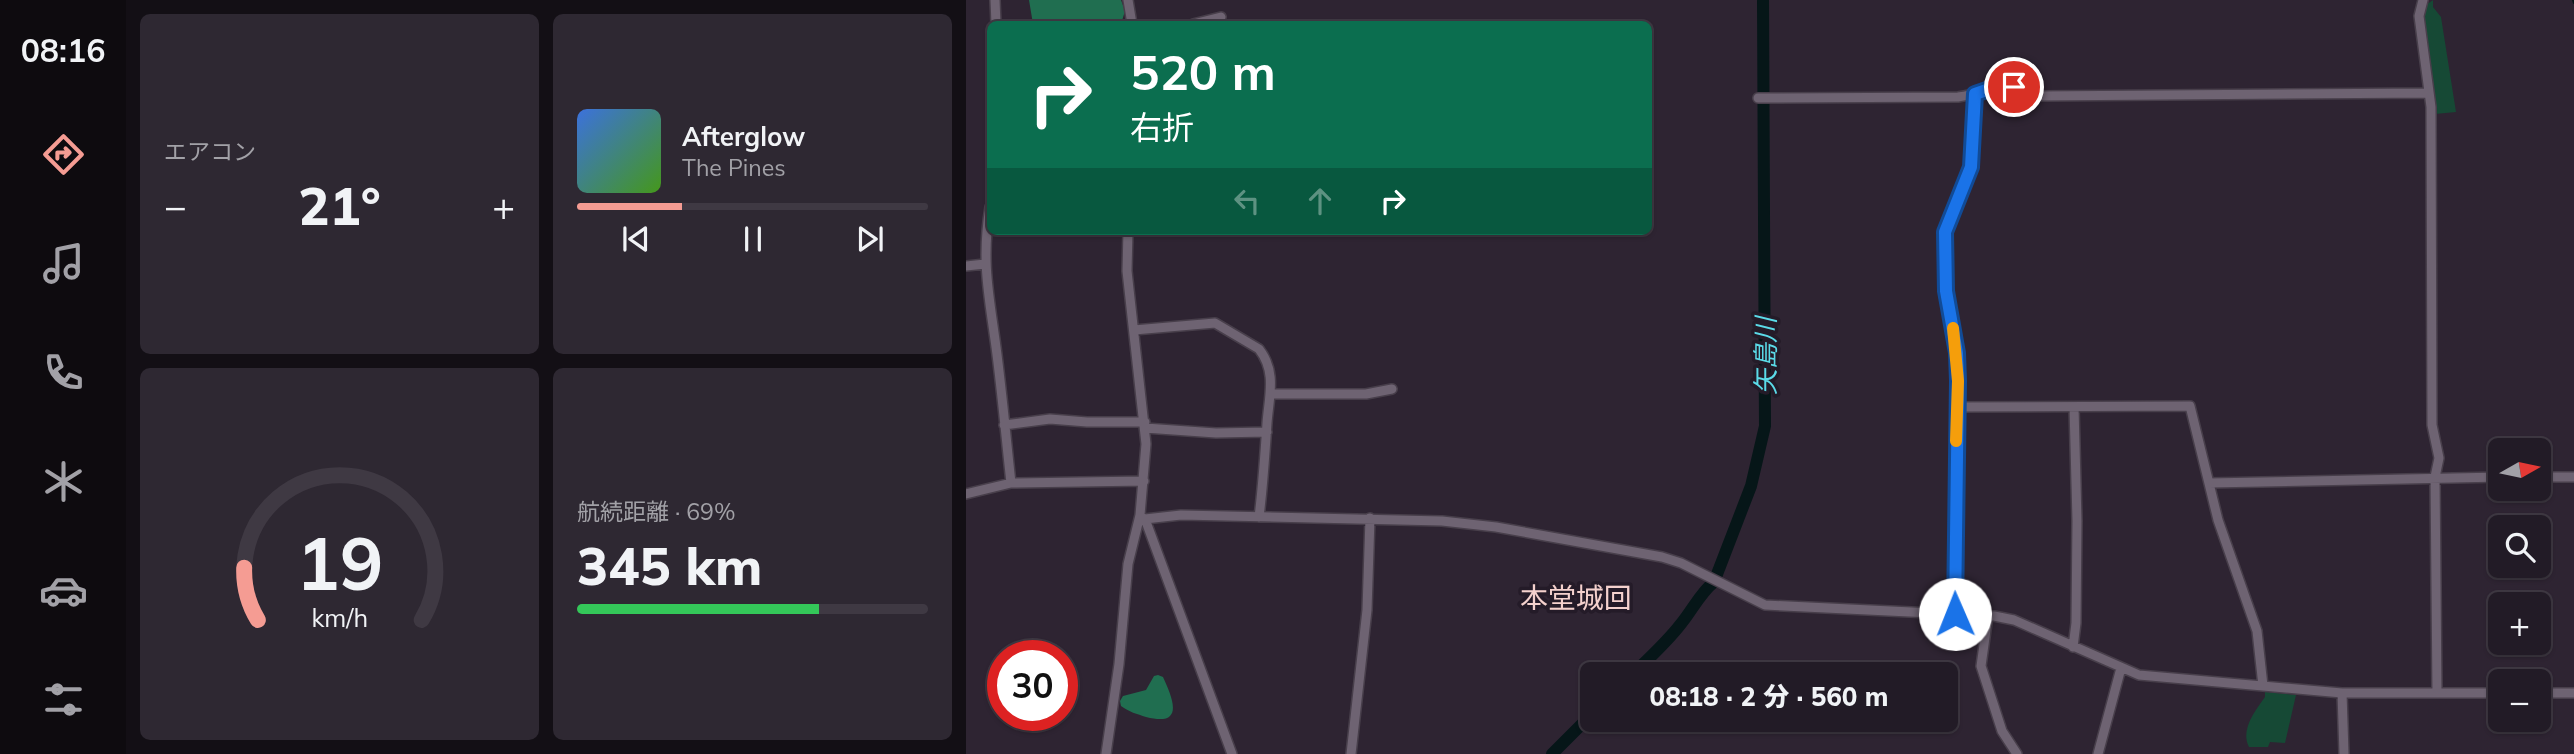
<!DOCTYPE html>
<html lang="ja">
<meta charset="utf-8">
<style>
body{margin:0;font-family:Mulish,"Noto Sans JP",sans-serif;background:#2e2832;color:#f1f3f6;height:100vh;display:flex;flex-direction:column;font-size:26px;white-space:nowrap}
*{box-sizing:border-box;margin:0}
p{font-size:23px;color:#a2a1a7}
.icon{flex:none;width:38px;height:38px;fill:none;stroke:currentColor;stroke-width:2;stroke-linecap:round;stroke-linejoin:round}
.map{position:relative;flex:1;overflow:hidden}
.panel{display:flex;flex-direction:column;gap:14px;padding:14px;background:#130f15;width:840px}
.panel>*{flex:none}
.banner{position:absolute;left:21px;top:21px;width:665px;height:214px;border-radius:10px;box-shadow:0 2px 5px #0004,0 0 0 2px #3f3943;background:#0b6e4f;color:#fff;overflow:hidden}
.needle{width:46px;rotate:81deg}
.controls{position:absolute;left:1522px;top:438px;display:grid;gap:14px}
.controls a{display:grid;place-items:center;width:63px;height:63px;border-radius:10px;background:#221b26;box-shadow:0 2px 5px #0004,0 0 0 2px #3f3943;font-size:35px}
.speed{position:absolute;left:21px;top:640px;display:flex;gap:14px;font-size:35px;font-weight:700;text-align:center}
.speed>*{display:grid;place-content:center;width:91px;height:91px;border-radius:50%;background:#221b26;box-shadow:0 2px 5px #0004,0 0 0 2px #3f3943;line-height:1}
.speed .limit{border:10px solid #d22;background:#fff;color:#111}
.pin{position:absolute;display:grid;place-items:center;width:60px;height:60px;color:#fff;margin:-30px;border:4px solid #fff;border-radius:50%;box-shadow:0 2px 7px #0007}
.me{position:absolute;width:77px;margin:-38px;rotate:359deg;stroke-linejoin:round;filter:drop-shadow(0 0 5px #0008)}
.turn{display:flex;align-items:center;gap:24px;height:147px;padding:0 28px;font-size:32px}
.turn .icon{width:91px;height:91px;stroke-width:2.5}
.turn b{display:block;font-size:49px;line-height:60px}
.lanes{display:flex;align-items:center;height:66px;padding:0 28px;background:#0003;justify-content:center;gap:35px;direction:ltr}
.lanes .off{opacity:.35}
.big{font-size:52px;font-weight:800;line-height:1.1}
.panel .card{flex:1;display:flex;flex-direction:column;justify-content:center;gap:10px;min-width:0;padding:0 24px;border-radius:10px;background:#2e2832}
.panel .dial{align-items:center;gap:0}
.dial svg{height:182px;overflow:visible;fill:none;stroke:#3f3943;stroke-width:7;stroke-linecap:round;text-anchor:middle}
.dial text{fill:#f1f3f6;stroke:none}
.song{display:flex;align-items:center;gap:21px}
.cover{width:84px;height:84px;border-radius:10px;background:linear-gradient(135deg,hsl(220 70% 55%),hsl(100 70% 35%))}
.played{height:7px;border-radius:4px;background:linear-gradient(90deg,#f59c93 30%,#3f3943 30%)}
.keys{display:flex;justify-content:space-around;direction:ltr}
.heat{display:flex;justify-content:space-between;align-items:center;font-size:38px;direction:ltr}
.charge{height:10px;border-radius:5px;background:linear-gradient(90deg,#34c759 69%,#3f3943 0)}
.panel .tiles{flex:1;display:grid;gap:14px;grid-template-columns:repeat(2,1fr)}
.trip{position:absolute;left:614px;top:662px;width:378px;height:70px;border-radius:10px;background:#221b26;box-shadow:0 2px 5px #0004,0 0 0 2px #3f3943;font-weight:800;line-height:70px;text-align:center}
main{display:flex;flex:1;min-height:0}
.tab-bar{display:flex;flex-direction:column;width:126px;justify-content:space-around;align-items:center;background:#0e0b0f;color:#a2a1a7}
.tab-bar .icon{width:49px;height:49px}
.tab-bar .on{color:#f59c93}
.tab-bar b{font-size:32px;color:#f1f3f6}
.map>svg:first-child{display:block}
.green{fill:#164935}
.forest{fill:#206e50}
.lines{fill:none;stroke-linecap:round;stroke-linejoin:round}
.stream{stroke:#061618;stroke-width:2}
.river{stroke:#061618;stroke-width:12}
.minor-casing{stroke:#483f4b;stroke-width:12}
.minor{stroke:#6e6372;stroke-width:9}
.route-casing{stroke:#114b97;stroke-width:18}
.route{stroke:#1a73e8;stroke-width:12}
.slow{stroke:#f59e0b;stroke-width:12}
.labels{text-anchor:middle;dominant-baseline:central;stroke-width:7;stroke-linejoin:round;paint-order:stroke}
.water-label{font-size:26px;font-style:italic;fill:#5bdbe8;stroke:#241b28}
.quarter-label{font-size:28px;fill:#f4d1cd;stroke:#241b28}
</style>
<main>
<nav class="tab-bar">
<b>08:16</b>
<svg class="icon on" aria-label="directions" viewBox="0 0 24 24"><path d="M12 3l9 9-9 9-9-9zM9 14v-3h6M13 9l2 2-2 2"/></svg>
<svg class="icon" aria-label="music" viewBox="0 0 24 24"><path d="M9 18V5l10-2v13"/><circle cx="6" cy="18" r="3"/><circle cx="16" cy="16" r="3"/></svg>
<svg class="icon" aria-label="phone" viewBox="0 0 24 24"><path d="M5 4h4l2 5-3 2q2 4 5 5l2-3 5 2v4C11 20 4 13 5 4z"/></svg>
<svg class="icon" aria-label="climate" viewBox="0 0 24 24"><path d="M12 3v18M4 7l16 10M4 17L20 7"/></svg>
<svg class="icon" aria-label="car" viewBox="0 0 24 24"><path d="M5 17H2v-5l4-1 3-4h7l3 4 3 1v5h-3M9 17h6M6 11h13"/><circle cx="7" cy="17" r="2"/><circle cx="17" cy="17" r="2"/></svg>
<svg class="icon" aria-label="filters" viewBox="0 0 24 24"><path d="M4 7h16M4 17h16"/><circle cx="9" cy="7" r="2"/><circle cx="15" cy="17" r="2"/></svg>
</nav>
<section class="panel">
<div class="tiles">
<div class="card"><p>エアコン</p>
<div class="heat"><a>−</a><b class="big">21°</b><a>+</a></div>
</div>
<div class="card">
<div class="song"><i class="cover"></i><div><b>Afterglow</b><p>The Pines</p></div></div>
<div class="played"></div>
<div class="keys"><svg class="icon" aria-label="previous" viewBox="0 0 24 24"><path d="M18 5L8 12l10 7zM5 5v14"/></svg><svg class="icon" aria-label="pause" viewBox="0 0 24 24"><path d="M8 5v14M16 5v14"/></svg><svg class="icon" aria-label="next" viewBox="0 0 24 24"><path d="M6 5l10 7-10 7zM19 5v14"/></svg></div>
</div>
<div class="card dial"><svg viewBox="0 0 100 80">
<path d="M14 69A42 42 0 1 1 86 69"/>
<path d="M14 69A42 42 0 0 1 8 46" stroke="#f59c93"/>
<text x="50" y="56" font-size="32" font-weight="700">19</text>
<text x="50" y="72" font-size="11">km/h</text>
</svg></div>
<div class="card"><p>航続距離 · 69%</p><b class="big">345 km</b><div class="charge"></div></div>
</div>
</section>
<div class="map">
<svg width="1608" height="754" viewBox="0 0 1608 754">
<rect width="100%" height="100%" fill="#2e2432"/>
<path class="green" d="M1467,0V7L1475,17L1490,112L1469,114L1457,17L1460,5Z
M1299,692L1330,695L1319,743L1304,742L1302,747H1283C1274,730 1289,711 1299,697Z"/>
<path class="forest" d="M63,0H155L159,11L155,24H67Z
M192,675L197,677C207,699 219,727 180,717C171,714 163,712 155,706L154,701L157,696L180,690L188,676Z"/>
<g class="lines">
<path class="stream" d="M1607,0L1608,3"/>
<path class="river" d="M667,674C683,658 700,643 714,625C726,611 734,593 748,582L785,486L799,426L797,0
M586,754L626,714"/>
<g class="minor-casing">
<path id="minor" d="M29,0L30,24
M162,0L166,24
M1457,0L1453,16L1465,107L1466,425L1473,458L1469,477L1471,693
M227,24L255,17
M792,98L992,97C1032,91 1032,79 1073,96L1462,93
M24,207C15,261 23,295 30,347C36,392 40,438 45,483
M0,266L19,264
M168,330L249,323L293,349C311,372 303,396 301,423C299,454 297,485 293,517
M306,394H400L426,389
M991,407L1224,406L1252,520L1291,631L1297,686
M38,425L84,419L121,422H179
M179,428L250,433L301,432
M1573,477H1608
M1243,483L1535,477
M0,494L45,483L178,481
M174,517L179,519L215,515L476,521L530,527L696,557L715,563L799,605L1028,616L1048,620L1173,675L1376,693H1535
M179,519L266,754
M989,614L992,381C991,341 981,303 979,264C979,253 977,242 979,231C983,209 1000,190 1005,167L1009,94
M1022,616L1015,666L1036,731L1051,754
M1107,647L1110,623L1111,521L1108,407
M1376,693L1378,754
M1573,693H1608
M140,754L153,664L162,564L174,515L180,444L161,271L162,231
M385,754L401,610L404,518
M1132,754L1155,668"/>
</g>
<use href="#minor" class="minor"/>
</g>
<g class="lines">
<g class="route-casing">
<path id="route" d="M989,614L992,381L991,353L980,291L979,232L1005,167L1009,94L1032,86L1048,87"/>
</g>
<use href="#route" class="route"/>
<path class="slow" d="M987,328L992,381L990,441"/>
</g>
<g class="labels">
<g class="water-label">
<text transform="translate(799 356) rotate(-90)">矢島川</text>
</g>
<g class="quarter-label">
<text x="610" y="597">本堂城回</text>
</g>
</g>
</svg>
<div class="controls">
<a><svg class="needle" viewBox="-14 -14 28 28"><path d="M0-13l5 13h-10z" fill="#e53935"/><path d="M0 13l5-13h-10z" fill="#a2a1a7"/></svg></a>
<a><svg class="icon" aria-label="search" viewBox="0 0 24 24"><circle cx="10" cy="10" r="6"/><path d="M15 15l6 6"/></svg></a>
<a>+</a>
<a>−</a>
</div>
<div class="speed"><div class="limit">30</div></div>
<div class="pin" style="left:1048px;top:87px;background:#d93025"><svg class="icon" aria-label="arrive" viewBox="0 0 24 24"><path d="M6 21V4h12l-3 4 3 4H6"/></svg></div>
<svg class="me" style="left:989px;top:614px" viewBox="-20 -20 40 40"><circle r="19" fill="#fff"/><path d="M0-13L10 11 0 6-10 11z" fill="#1a73e8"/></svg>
<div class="trip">08:18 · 2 分 · 560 m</div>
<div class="banner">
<div class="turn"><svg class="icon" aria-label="right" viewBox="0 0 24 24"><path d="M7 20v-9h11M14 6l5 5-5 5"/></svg><div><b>520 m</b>右折</div></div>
<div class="lanes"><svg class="icon off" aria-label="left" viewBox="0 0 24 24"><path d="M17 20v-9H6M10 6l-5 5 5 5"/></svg><svg class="icon off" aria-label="ahead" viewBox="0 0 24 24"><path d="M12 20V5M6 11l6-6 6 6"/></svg><svg class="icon" aria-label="right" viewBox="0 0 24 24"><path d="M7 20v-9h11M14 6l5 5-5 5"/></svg></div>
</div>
</div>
</main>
